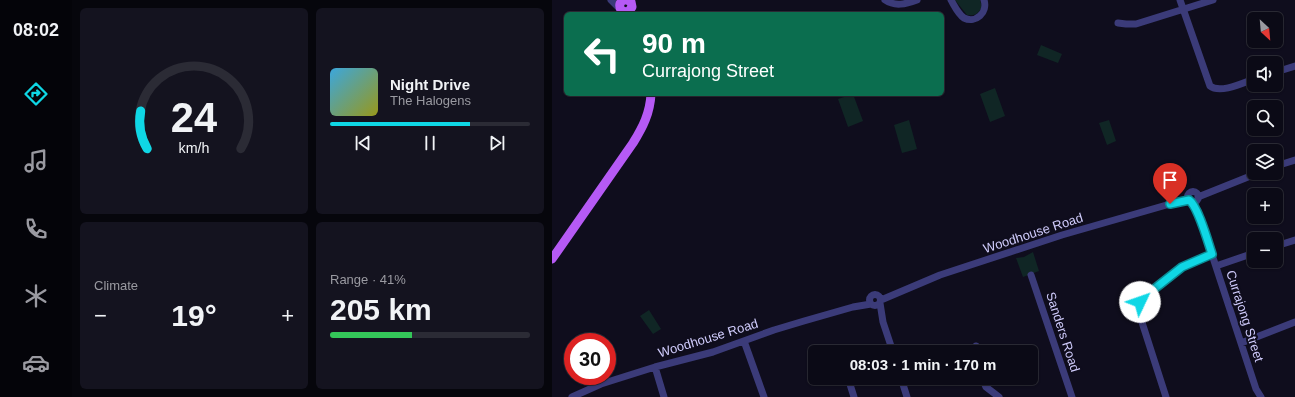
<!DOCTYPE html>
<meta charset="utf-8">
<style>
body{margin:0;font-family:Helvetica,sans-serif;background:#14131f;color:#f1f3f6;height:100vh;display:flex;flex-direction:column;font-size:15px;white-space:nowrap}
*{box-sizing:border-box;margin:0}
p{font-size:13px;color:#9a9aa1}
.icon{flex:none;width:22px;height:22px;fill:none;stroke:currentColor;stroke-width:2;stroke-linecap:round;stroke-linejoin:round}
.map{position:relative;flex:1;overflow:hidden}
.details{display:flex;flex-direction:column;gap:8px;padding:8px;background:#06060c;width:480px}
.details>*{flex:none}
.guide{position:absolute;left:12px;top:12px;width:380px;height:84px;border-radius:6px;box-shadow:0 1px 3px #0004,0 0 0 1px #2b2b35;background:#0b6e4f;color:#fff;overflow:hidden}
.needle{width:26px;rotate:154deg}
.buttons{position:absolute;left:695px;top:12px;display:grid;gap:8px}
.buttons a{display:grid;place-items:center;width:36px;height:36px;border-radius:6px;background:#0b0a16;box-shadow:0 1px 3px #0004,0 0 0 1px #2b2b35;font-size:20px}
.speed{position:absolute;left:12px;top:333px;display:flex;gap:8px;font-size:20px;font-weight:700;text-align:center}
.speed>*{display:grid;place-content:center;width:52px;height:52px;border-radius:50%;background:#0b0a16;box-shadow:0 1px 3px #0004,0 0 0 1px #2b2b35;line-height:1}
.speed .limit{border:6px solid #d22;background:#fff;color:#111}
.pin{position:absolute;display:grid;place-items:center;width:34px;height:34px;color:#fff;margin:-41px -17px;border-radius:50% 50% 50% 0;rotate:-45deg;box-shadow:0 0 4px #0007}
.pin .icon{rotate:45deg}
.me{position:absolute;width:44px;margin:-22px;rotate:48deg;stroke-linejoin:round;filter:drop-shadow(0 0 3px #0008)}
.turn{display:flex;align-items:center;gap:14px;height:84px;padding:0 12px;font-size:18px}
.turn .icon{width:52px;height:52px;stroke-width:2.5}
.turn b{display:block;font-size:28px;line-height:34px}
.big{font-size:30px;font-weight:700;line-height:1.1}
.details .card{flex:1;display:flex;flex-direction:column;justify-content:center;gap:6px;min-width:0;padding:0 14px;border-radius:6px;background:#14131f}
.details .dial{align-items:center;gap:0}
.dial svg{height:104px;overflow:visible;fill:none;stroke:#2b2b35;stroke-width:7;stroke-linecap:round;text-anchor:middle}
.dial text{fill:#f1f3f6;stroke:none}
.song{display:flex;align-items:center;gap:12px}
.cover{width:48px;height:48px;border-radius:6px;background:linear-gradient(135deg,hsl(200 70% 55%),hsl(60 70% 35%))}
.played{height:4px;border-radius:2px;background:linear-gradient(90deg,#0fd7e5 70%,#2b2b35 70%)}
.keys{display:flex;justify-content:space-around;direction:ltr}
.heat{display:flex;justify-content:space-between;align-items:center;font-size:22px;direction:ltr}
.charge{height:6px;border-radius:3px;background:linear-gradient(90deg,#34c759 41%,#2b2b35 0)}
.details .tiles{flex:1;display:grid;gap:8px;grid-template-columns:repeat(2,1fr)}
.trip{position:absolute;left:256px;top:345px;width:230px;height:40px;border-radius:6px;background:#0b0a16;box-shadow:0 1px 3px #0004,0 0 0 1px #2b2b35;font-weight:700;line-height:40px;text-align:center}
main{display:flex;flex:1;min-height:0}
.tabs{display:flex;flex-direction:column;width:72px;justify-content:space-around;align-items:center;background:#040409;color:#9a9aa1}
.tabs .icon{width:28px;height:28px}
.tabs .active{color:#0fd7e5}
.tabs b{font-size:18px;color:#f1f3f6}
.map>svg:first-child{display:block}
.green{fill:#102625}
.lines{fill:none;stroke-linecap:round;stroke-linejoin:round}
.minor{stroke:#3b3b79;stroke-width:7}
.major{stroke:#b65af5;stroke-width:9}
.route-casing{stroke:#0a8c95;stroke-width:10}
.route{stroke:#0fd7e5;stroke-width:7}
.labels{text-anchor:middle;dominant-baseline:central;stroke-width:4;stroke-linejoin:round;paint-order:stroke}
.street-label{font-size:13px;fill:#d0ccfc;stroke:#0f0d1d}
</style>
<main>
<nav class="tabs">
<b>08:02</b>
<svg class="icon active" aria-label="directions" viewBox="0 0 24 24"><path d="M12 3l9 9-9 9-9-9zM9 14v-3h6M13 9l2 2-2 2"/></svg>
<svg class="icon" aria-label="music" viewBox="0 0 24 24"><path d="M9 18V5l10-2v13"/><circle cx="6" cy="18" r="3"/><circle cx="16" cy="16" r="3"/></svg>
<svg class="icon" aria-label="phone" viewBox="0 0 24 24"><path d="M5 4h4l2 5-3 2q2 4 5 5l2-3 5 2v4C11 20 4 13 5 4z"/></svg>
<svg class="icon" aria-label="climate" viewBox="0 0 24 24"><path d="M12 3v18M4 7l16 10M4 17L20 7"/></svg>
<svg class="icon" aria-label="car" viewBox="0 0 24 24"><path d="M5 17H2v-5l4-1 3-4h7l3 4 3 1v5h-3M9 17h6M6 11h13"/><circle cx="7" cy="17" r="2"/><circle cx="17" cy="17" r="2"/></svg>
</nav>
<section class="details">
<div class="tiles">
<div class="card dial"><svg viewBox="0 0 100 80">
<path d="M14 69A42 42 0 1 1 86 69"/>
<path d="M14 69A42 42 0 0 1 9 40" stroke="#0fd7e5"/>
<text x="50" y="56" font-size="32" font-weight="700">24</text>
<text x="50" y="72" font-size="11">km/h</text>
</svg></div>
<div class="card">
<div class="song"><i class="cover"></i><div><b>Night Drive</b><p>The Halogens</p></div></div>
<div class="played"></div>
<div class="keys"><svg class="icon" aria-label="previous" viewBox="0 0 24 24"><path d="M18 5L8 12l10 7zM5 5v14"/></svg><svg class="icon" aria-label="pause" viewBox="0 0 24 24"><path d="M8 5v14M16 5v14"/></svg><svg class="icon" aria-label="next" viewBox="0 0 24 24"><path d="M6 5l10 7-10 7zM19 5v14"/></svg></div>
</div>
<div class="card"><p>Climate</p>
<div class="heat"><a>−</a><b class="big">19°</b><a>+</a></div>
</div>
<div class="card"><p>Range · 41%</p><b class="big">205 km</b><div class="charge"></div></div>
</div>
</section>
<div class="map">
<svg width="743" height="397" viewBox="0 0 743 397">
<rect width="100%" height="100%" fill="#0f0d1d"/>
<path class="green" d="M403,0H428L430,7C426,14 423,16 415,15Z
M489,45L510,54L506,63L485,55Z
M443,88L453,116L438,122L428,94Z
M301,94L311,121L296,127L286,99Z
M357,120L365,149L350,153L342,125Z
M557,120L564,141L555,145L547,123Z
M481,252L487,271L471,277L464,258L472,257Z
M97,310L109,329L101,334L88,316Z"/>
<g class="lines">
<path class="minor" d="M59,0L68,9
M333,0C343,7 354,4 365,0
M399,0C402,5 406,14 412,18C424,24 436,12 432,0
M628,0L658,86C668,94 691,83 702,79
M566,23L574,24H584L661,0
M724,72L743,66
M724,166L743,160
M635.5 197a5.5 5.5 0 1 1 11 0a5.5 5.5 0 1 1-11 0Z
M646,197L706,173
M639,202L648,218L704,389L709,397
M724,246L743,240
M664,266L702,253
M479,275L520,397
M317.5 300a5.5 5.5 0 1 1 11 0a5.5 5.5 0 1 1-11 0Z
M329,300L388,275L510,235L618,204L637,200
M328,303L331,322L341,352
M192,341L212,397
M689,343L743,322
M423,352L424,346
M103,367L112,397
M296,378L302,397
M349,378L355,397
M430,378L434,387L447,397
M20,397L49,384L103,367L161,352L222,330L252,321L301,307L319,304
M614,397L587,313L586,305L589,300L626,270L634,265L660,254"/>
<path class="major" d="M72,0C67,2 67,6 69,10L73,12L77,11L80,7L79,2L75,0
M0,259L81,143C91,127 98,113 99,94"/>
</g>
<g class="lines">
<g class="route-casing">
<path id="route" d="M588,302L592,297L630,267L660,254C656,242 646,206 637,200L618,204"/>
</g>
<use href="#route" class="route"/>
</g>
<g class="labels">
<g class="street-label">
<text transform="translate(481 233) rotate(-18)">Woodhouse Road</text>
<text transform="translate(693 316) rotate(72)">Currajong Street</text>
<text transform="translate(511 332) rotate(72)">Sanders Road</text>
<text transform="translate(156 338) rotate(-17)">Woodhouse Road</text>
</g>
</g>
</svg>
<div class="buttons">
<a><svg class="needle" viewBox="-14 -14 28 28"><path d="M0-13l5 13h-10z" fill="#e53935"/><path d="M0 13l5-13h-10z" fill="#9a9aa1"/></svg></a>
<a><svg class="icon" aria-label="sound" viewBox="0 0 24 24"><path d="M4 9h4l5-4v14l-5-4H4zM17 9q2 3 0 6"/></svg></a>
<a><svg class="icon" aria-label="search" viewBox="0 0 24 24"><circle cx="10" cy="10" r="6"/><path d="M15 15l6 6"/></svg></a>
<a><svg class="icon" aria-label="layers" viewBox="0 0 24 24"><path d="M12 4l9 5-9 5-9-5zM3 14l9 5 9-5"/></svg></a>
<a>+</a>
<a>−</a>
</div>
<div class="speed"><div class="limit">30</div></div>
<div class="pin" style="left:618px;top:204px;background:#d93025"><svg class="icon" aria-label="arrive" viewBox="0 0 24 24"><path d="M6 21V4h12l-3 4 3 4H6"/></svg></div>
<svg class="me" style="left:588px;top:302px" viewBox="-20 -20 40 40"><circle r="19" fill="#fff"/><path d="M0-13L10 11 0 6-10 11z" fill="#0fd7e5"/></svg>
<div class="trip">08:03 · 1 min · 170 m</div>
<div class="guide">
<div class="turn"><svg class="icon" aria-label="left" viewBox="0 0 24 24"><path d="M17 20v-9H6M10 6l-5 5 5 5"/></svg><div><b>90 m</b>Currajong Street</div></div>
</div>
</div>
</main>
